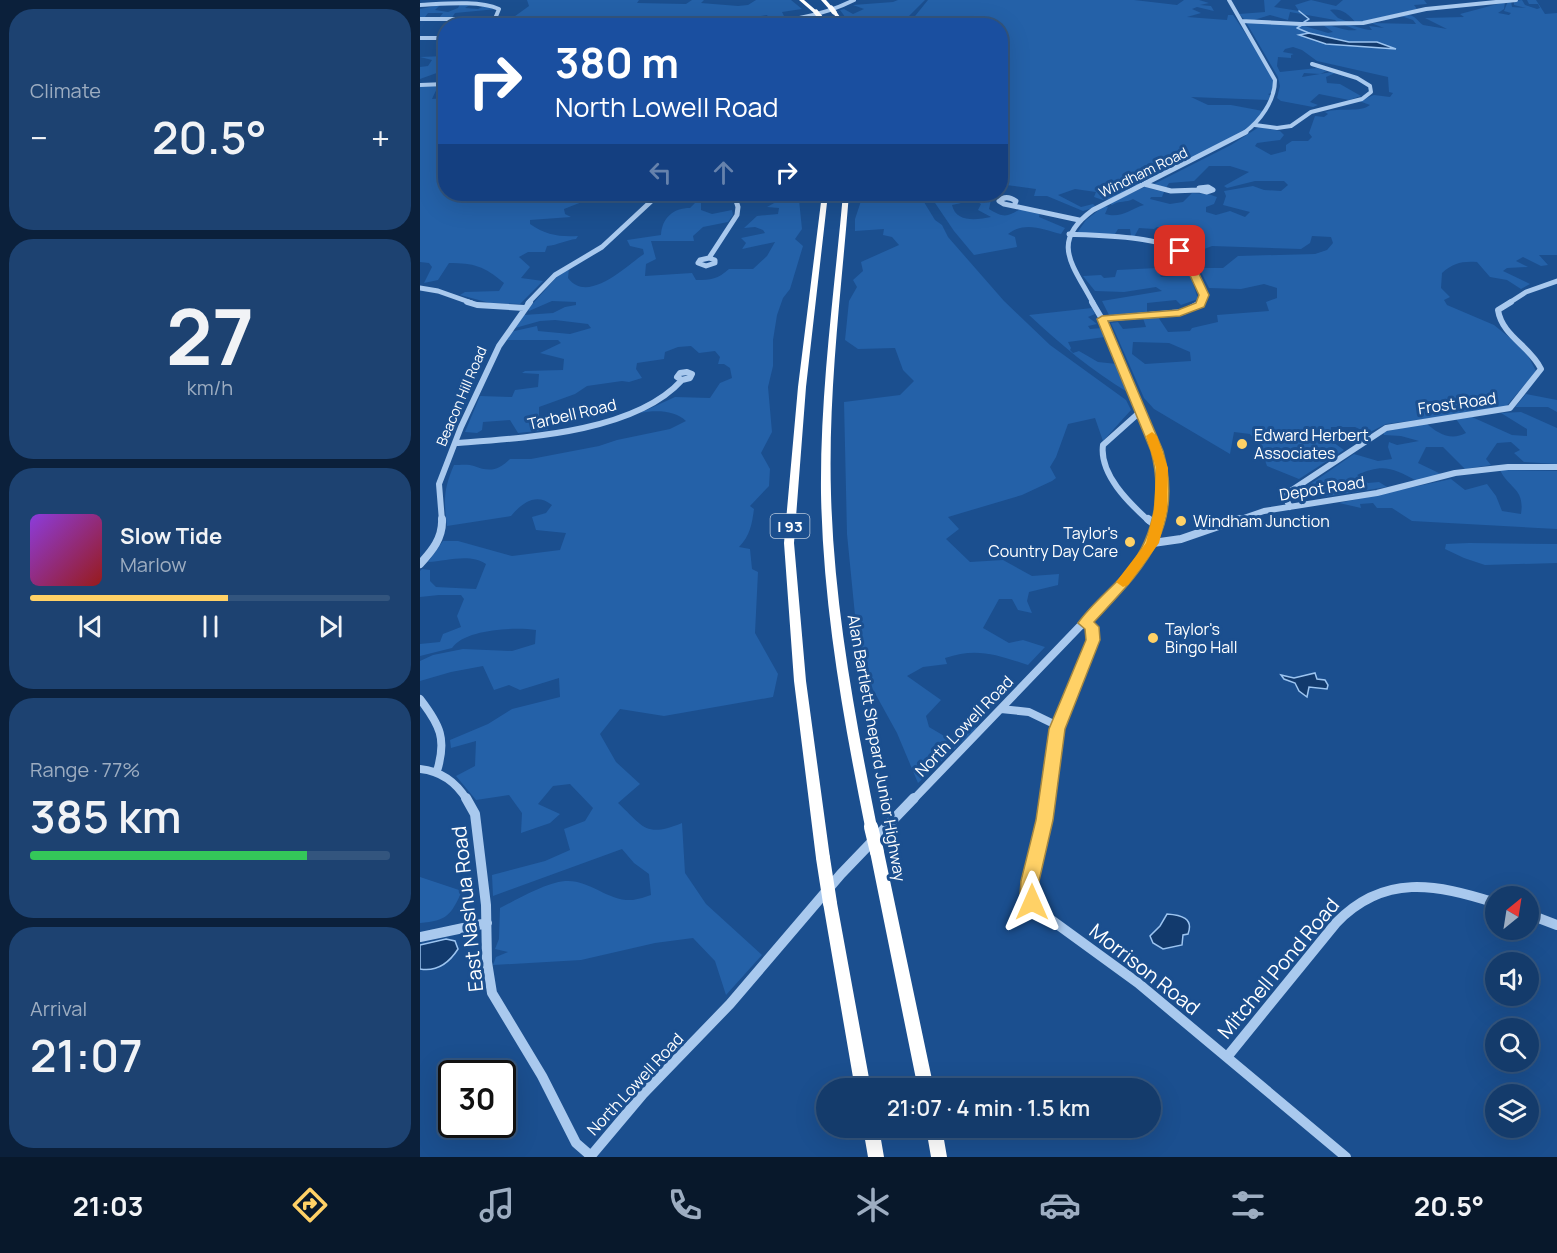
<!DOCTYPE html>
<meta charset="utf-8">
<style>
body{margin:0;font-family:Manrope,sans-serif;background:#1d4271;color:#f1f3f6;height:100vh;display:flex;flex-direction:column;font-size:22px;white-space:nowrap}
*{box-sizing:border-box;margin:0}
p{font-size:20px;color:#9dadc1}
.icon{flex:none;width:33px;height:33px;fill:none;stroke:currentColor;stroke-width:2;stroke-linecap:round;stroke-linejoin:round}
.map{position:relative;flex:1;overflow:hidden}
.side{display:flex;flex-direction:column;gap:9px;padding:9px;background:#0b203b;width:420px}
.side>*{flex:none}
.hud{position:absolute;left:18px;top:18px;width:570px;height:183px;border-radius:24px;box-shadow:0 6px 24px #0002,0 0 0 2px #33557e;background:#1a4fa0;color:#fff;overflow:hidden}
.needle{width:39px;rotate:30deg}
.controls{position:absolute;left:1065px;top:886px;display:grid;gap:12px}
.controls a{display:grid;place-items:center;width:54px;height:54px;border-radius:50%;background:#143b6b;box-shadow:0 6px 24px #0002,0 0 0 2px #33557e;font-size:30px}
.speed{position:absolute;left:18px;top:1060px;display:flex;gap:12px;font-size:30px;font-weight:700;text-align:center}
.speed>*{display:grid;place-content:center;width:78px;height:78px;border-radius:50%;background:#143b6b;box-shadow:0 6px 24px #0002,0 0 0 2px #33557e;line-height:1}
.speed .limit{border:3px solid #111;border-radius:9px;background:#fff;color:#111}
.pin{position:absolute;display:grid;place-items:center;width:51px;height:51px;color:#fff;margin:-26px;border-radius:12px;box-shadow:0 3px 9px #0006}
.me{position:absolute;width:66px;margin:-33px;rotate:0deg;stroke-linejoin:round;filter:drop-shadow(0 0 4px #0008)}
.turn{display:flex;align-items:center;gap:21px;height:126px;padding:0 18px;font-size:27px}
.turn .icon{width:78px;height:78px;stroke-width:2.5}
.turn b{display:block;font-size:42px;line-height:51px}
.lanes{display:flex;align-items:center;height:57px;padding:0 18px;background:#0003;justify-content:center;gap:30px;direction:ltr}
.lanes .off{opacity:.35}
.big{font-size:45px;font-weight:600;line-height:1.1}
.side .widget{flex:1;display:flex;flex-direction:column;justify-content:center;gap:9px;min-width:0;padding:0 21px;border-radius:24px;background:#1d4271}
.side .dial{align-items:center;gap:0}
.dial b{font-size:78px;line-height:1}
.song{display:flex;align-items:center;gap:18px}
.cover{width:72px;height:72px;border-radius:9px;background:linear-gradient(135deg,hsl(270 70% 55%),hsl(0 70% 35%))}
.played{height:6px;border-radius:3px;background:linear-gradient(90deg,#ffd166 55%,#33557e 55%)}
.keys{display:flex;justify-content:space-around;direction:ltr}
.heat{display:flex;justify-content:space-between;align-items:center;font-size:33px;direction:ltr}
.charge{height:9px;border-radius:4px;background:linear-gradient(90deg,#34c759 77%,#33557e 0)}
.trip{position:absolute;left:396px;top:1078px;width:345px;height:60px;border-radius:30px;background:#143b6b;box-shadow:0 6px 24px #0002,0 0 0 2px #33557e;font-weight:600;line-height:60px;text-align:center}
.dock{display:flex;height:96px;justify-content:space-around;align-items:center;background:#08182b;color:#9dadc1}
.dock .icon{width:42px;height:42px}
.dock .on{color:#ffd166}
.dock b{font-size:27px;color:#f1f3f6}
main{display:flex;flex:1;min-height:0}
.map>svg:first-child{display:block}
.green{fill:#2461a8;fill-rule:evenodd}
.water{fill:#123a6d;stroke:#9cc4f0;stroke-width:1.5}
.lines{fill:none;stroke-linecap:round;stroke-linejoin:round}
.stream{stroke:#9cc4f0;stroke-width:1.5}
.minor-far4{stroke:#a9c9ee;stroke-width:4}
.minor-far3{stroke:#a9c9ee;stroke-width:5}
.minor-far2{stroke:#a9c9ee;stroke-width:6}
.minor-far1{stroke:#a9c9ee;stroke-width:8}
.minor{stroke:#a9c9ee;stroke-width:10}
.highway{fill:#fff;fill-rule:evenodd}
.highway-bridge-far1{stroke:#fff;stroke-width:5}
.highway-bridge{stroke:#fff;stroke-width:14}
.route{fill:#ffd166;stroke:#a68842;stroke-width:1.5}
.slow{fill:#f59e0b}
.poi-dot{fill:#ffd166;stroke:#1b4f8f;stroke-width:2}
.labels{text-anchor:middle;dominant-baseline:central;stroke-width:6;stroke-linejoin:round;paint-order:stroke}
.far-street-label{font-size:14px;fill:#fff;stroke:#1b4f8f}
.shield{fill:#1b4f8f;stroke:#bbcadd;stroke-width:1.5}
.shield-label{font-size:15px;font-weight:bold;fill:#fff}
.street-label{font-size:16px;fill:#fff;stroke:#1b4f8f}
.poi-label{font-size:16px;fill:#fff;stroke:#1b4f8f;text-anchor:start}
.near-street-label{font-size:20px;fill:#fff;stroke:#1b4f8f}
</style>
<main>
<section class="side">
<div class="widget"><p>Climate</p>
<div class="heat"><a>−</a><b class="big">20.5°</b><a>+</a></div>
</div>
<div class="widget dial"><b>27</b><p>km/h</p></div>
<div class="widget">
<div class="song"><i class="cover"></i><div><b>Slow Tide</b><p>Marlow</p></div></div>
<div class="played"></div>
<div class="keys"><svg class="icon" aria-label="previous" viewBox="0 0 24 24"><path d="M18 5L8 12l10 7zM5 5v14"/></svg><svg class="icon" aria-label="pause" viewBox="0 0 24 24"><path d="M8 5v14M16 5v14"/></svg><svg class="icon" aria-label="next" viewBox="0 0 24 24"><path d="M6 5l10 7-10 7zM19 5v14"/></svg></div>
</div>
<div class="widget"><p>Range · 77%</p><b class="big">385 km</b><div class="charge"></div></div>
<div class="widget"><p>Arrival</p><b class="big">21:07</b></div>
</section>
<div class="map">
<svg width="1137" height="1157" viewBox="0 0 1137 1157">
<rect width="100%" height="100%" fill="#1b4f8f"/>
<path class="green" d="M107,0H219L217,3L266,4L272,0H284L281,3L318,6L328,5L336,0H371L382,9L362,12L365,18L351,21L347,15L321,19L320,24L303,25L262,22V17H237L229,21L247,26H87L96,25L98,21L91,19L109,6Z
M478,0H505L480,25H431L420,10L424,9L433,14L444,9L433,5L473,2Z
M508,0H714L757,5L764,0H779L789,3L780,5L791,6L794,11L777,7L772,9L781,13L767,17L807,20L808,15H813L848,67L854,84L852,93L848,94L851,96L848,100L771,97L788,105H811L843,111L833,125L820,135L691,199L683,200L674,197L676,192L655,189L638,195L661,207L673,204L676,207L663,211L627,196H614L616,189L586,185L581,187L580,26H487Z
M844,0H861L854,7L879,11L875,5L891,0L916,6L923,0H1004L1007,4L994,5L997,9L936,23C928,14 922,8 910,10L918,18L931,23H919L915,20L870,12L868,20L850,15L834,20L824,19L819,14L845,12Z
M1102,0L1105,5L1117,9L1120,8L1118,4H1109L1107,0H1116L1125,14L1137,13V255H1119L1128,265L1121,266L1103,257L1096,261L1108,267L1087,268L1083,271L1110,284L1101,289L1087,280L1070,277L1057,262C1042,261 1033,263 1022,273L1021,288L1030,297L1024,300L1027,305L1074,325L1105,350L1116,371L1084,409L966,424L948,433L935,427H911L910,440L924,450L879,479L847,466L840,446L830,434L814,432L810,454L734,409L724,398L691,323L698,322L703,329L726,327L723,318L738,317L748,332L770,331L772,328L798,322L797,315L849,311L846,302L857,298V288L844,284L821,289L789,288L779,268H803L818,256L895,254L907,250L913,243L911,237L892,236L890,243L881,249L792,246L774,253L769,250L777,244C768,233 762,236 750,232L752,230L737,227L734,229L719,228L714,237L711,236L710,229H698L695,234L657,233L666,220L684,206L688,207L685,214C701,219 710,209 724,205L713,199C706,203 700,200 692,205L689,203L725,187L744,192L742,197H731L730,199L750,204L763,202L772,193L788,194L797,197L794,204L786,207V212L796,215L810,211L825,217L830,212L803,205L806,196L804,191L833,186L844,190L861,191L868,185L864,181H835L807,188L804,186L829,172L810,166H789L774,181L749,183L746,188L734,184L811,145L839,127L860,131L864,135L860,140L837,143L835,146L851,155L866,151V145L872,141H888L892,137L889,133L895,116L904,117L908,114L905,112C920,107 940,113 950,105L939,101L954,95L970,97L973,93L969,92L968,77L897,61L882,50L873,47L865,49L863,52L874,54L871,55V58L858,57L857,66L860,72L897,68L907,71L900,74L884,73L882,77L912,72L915,73L906,77L907,83L920,84L941,96L929,100L899,94L890,102L898,105L893,107L861,101L857,98L860,86L858,77L826,22L881,25L908,33L913,32L903,25C916,25 924,32 937,30L922,24C933,24 941,30 952,30L949,26L964,28L951,23L996,24L993,20L981,16C994,12 996,20 1003,25L1027,29L1005,18L1044,17L1040,14L1085,2L1084,9L1078,13L1089,15L1091,13L1084,11L1088,1H1091L1092,7L1106,8L1094,5V1ZM889,33L929,42H957L975,49L906,44ZM713,342L749,343L770,352L771,361L725,364L712,354Z
M53,3L45,8L58,9L69,4L77,9L35,13L31,19L19,18L23,13H8L5,17H0V9L20,5L15,10L28,12L38,8L40,4Z
M25,56V70L0,79V67L8,66L12,60L0,57Z
M0,86H18L12,99L25,98L26,194H113V197L133,199L162,194H234L217,200H203L200,197L167,200L144,209L145,214L151,217L110,220V224C126,235 139,237 158,236L156,239C146,240 138,245 127,246L125,252H108L99,257L110,267L101,278L123,281L100,304L70,303L40,295L45,292L79,291L84,283C64,266 54,263 29,263L18,280L4,283L12,267L9,263L0,262Z
M333,194H388L379,200L382,229L375,239L383,246L370,289L363,298L357,315L353,340V366L348,387L352,432L341,453L350,469L349,486L330,506L334,509C332,524 330,536 319,547L330,549L332,569L338,572L335,633L358,674L353,697L244,716L200,709L180,734L196,762L220,784L198,803C224,827 225,838 262,823L265,873L286,904L342,955L306,995L295,961L273,938L235,943L161,960L73,965L76,957L88,952L75,949L79,939L80,908C98,899 125,883 145,881C169,879 189,902 213,900C219,899 225,897 231,895L229,874L214,863L202,849L73,896L72,875L125,861L150,850L144,829L165,821L173,808L150,784L133,786L118,804L140,814L130,823L101,833L102,813L89,795L56,800L36,776L55,766L56,741L31,748L30,740L68,724L92,709L140,697L139,678L100,690L89,685L74,690L63,666L31,672L0,681V661L13,655L43,649L92,651L115,644L116,630C95,627 45,629 32,648L0,656V644L20,642L23,634L41,627L37,616L44,599L41,595H19L0,597V571L2,569L10,570V581L16,587L56,589L66,564C50,553 27,561 8,562L23,541H38L92,556L140,550L146,533L116,530L112,517L126,513L132,505C116,492 102,503 91,516L27,526C24,501 23,490 34,465C40,465 49,464 54,466C69,472 78,471 90,459H111L179,446L197,440L250,429L266,421C255,410 235,410 220,413L255,397L290,398L300,383L312,378L310,368L304,364H298L300,357L295,351L279,353L271,346L258,347L245,352L244,359L217,363L216,369L222,378L209,382L202,381L167,386L155,394L119,407V417L128,430L98,433L90,420L63,422L62,430L57,433L45,432L60,396L92,397L95,390L118,387L119,374L102,373L105,371L143,370L144,359L120,353L141,343L138,340H85L90,332L117,326L118,331L150,334L171,328L168,324L135,320L120,321L95,328L104,315L133,313L145,307L156,305V302L132,301L109,311L108,309L142,271L149,268L148,278C168,305 207,265 224,254L223,249L210,246L207,240L241,235C242,218 253,208 270,208L275,203H281V210L292,214L312,210L313,215L308,222L283,227L273,236L274,241H231L236,259L226,264L225,276L272,273L276,280C291,280 298,279 309,269H333L347,256L355,242L322,249L326,243L321,238L345,233L343,230L335,227L324,228L337,216L358,214L359,208L347,207L356,202L352,197L330,196Z
M441,194H499L515,220L522,225L528,237L584,301L630,345L706,400L711,410L683,441L675,418L648,424L636,457L630,467L636,478L632,481L602,495L528,517L539,529L526,539L550,562L583,560L612,576L639,574L638,585L609,592L607,601L612,613L598,610L592,599H579L563,628L589,643L603,640L625,647L608,665C577,655 557,647 525,658L527,664L503,667L487,676L521,700L506,716L509,727L531,740L549,724L557,728L498,783L477,733L440,666L427,534L424,402L480,395L494,381L483,370L475,348L438,349L425,340L429,301L437,287L433,280L443,271L441,262L479,245L472,237L463,235L464,229L435,231V219L443,195Z
M509,194H547L571,200L569,209C582,217 587,218 600,209L620,213L619,217L645,228L641,234C622,229 605,221 588,234L595,237L597,247L554,255L534,231ZM555,200L561,204L558,210L571,217C557,220 536,223 532,205Z
M737,268L741,277L770,275L778,299L761,305L756,300L727,303V313L689,315L682,301L742,291L736,287L704,292L675,291L663,276L681,275L684,278L695,277L697,270Z
M672,308L675,314L668,317L677,324L668,326L670,329L682,328L685,337L648,342L651,348L650,350L653,353L659,351L678,362L697,364L709,393C672,371 640,344 609,315Z
M1106,394L1137,400V412L1128,407H1095Z
M1101,412L1137,428V464L1104,462L1094,453L1100,450L1091,442L1077,443L1066,459L1071,465L1045,469L1023,447H1006L998,463L1021,474L997,481C973,468 963,463 937,475L948,483L959,482L967,487L903,497L886,487L934,454L958,461L972,459L968,447L969,442L977,445L999,441L981,436L964,435L963,432L1006,423C1018,434 1031,441 1046,433L1036,419L1052,417L1092,435L1107,436V429L1081,413Z
M1080,470L1137,471V529L992,521L972,508H957L953,503L940,504L941,508L919,503L1031,479L1045,490L1067,484L1076,496L1082,511L1101,514C1105,488 1089,489 1080,470Z
M1049,543L1137,544V563L1065,565L1044,558L1025,549L1026,544Z
M0,877L42,891C31,915 27,921 0,923Z"/>
<path class="water" d="M889,33L929,42H957L976,49L906,44L879,35Z
M895,673L897,679L905,680L908,685L907,689L889,687L887,697L879,691L875,683L864,679L861,675L874,678Z
M747,914C761,915 774,918 768,934L763,935L762,945L743,949L733,943L730,936L740,926Z
M26,939L35,941L38,949C29,963 17,972 0,969V945Z"/>
<g class="lines">
<path class="stream" d="M879,11L889,19L884,22
M882,25L877,28L889,33"/>
<path class="minor-far4" d="M809,0L855,80C855,101 840,121 824,133
M0,5C23,4 58,0 79,9L72,26
M0,19H77
M821,21L881,24L943,23L1006,9L1096,0
M311,26C354,22 395,20 434,0
M0,38H26
M0,85L26,84
M835,125L857,128L871,126L891,112L942,99L951,92L950,86L937,78L892,64"/>
<path class="minor-far3" d="M724,184L751,191L779,190
M788,187L793,190L787,192L779,190V188Z
M594,206L596,201C590,197 584,196 579,201L584,204L659,220
M649,234C676,236 749,235 766,257C774,267 778,283 784,295L782,303
M289,258L295,260V263L286,266L278,263L280,260Z
M289,258L317,215L318,207L314,194
M0,288L18,291L52,303
M108,303L135,275L182,247L239,194
M673,303C653,265 629,242 673,210L826,132
M1089,303L1106,292L1137,281"/>
<path class="minor-far2" d="M47,302L57,305L104,308
M672,302L682,319L739,456L743,493L737,521
M682,319L763,312L782,302
M267,372L272,374L270,378L262,380L257,377L260,373Z
M721,411L683,445C679,474 709,503 729,521
M36,443C103,438 214,433 262,380
M870,507L865,497L869,492L966,428L1090,408L1121,369C1110,346 1082,336 1078,310L1091,302
M22,521L19,484L41,427L79,346L110,302
M815,521L844,511L957,493L1035,473L1088,467H1137"/>
<path class="minor-far1" d="M728,519L737,526
M733,543L761,539L819,519
M0,564C12,551 23,538 22,519
M0,699C20,725 27,739 17,771
M581,709L609,712L638,726
M0,769C20,771 36,782 47,800
M493,800L713,571L733,543L738,519
M627,800L637,729L673,640L672,627L665,623"/>
<path class="minor" d="M46,798L55,814L66,905L67,962L72,993L122,1076L156,1143L171,1156
M627,798L610,881L609,895L612,902L630,919L718,983L926,1157
M1108,914L1137,925
M0,937L67,923
M807,1057L916,923C964,873 1016,884 1076,903
M170,1157L223,1094L310,1004L421,874L494,798"/>
<path class="highway" d="M379,0H384L398,12L394,13Z
M401,0H406L413,8L409,9Z
M412,11H416L426,26H421Z
M400,16H402L407,26H402L398,17Z
M402,194H408L386,387L374,543L386,681L410,858L408,862L403,863L398,862L396,858L374,681L364,543L378,387Z
M423,194H429C421,294 408,394 411,494C414,606 435,717 457,827L456,831L451,832L446,831L445,827C423,717 403,606 401,493C400,393 414,294 423,194Z
M457,847L462,848L464,852L514,1089H498L450,852L452,848Z
M410,897L415,899L417,903L451,1089H435L403,903L405,899Z
M443,1128H459L464,1157H448Z
M506,1128H522L527,1157H511Z"/>
<path class="highway-bridge-far1" d="M411,8L414,12
M396,12L400,17"/>
<path class="highway-bridge" d="M451,827L457,852
M403,858L410,903"/>
</g>
<path class="route" d="M757,249H764L771,257L789,295L784,307L760,316L688,321L743,451C765,530 723,569 674,622L679,627L680,640L645,729L633,820L619,881L618,895L621,902L618,907L612,910L606,907L600,895L601,881L616,820L629,729L666,640L665,629L658,623C670,606 688,591 702,576C733,542 743,495 731,451L677,319L682,316L758,310L776,303L779,295L762,258L756,251Z"/>
<path class="slow" d="M732,432L737,436L748,468L747,510L739,543L708,585L703,587L696,582L726,543L734,510L736,468L726,436Z"/>
<g class="poi-dot">
<circle cx="822" cy="444" r="6"/>
<circle cx="761" cy="521" r="6"/>
<circle cx="710" cy="542" r="6"/>
<circle cx="733" cy="638" r="6"/>
</g>
<g class="labels">
<g class="far-street-label">
<text transform="translate(723 172) rotate(-26)">Windham Road</text>
<text transform="translate(41 396) rotate(-67)">Beacon Hill Road</text>
</g>
<rect class="shield" x="350.5" y="514" width="39" height="24" rx="4.5"/>
<g class="shield-label">
<text x="370" y="526">I 93</text>
</g>
<g class="street-label">
<text transform="translate(1037 403) rotate(-8)">Frost Road</text>
<text transform="translate(152 414) rotate(-13)">Tarbell Road</text>
<text transform="translate(902 488) rotate(-9)">Depot Road</text>
<text transform="translate(544 726) rotate(-46)">North Lowell Road</text>
<text transform="translate(457 748) rotate(80)">Alan Bartlett Shepard Junior Highway</text>
<text transform="translate(215 1084) rotate(-47)">North Lowell Road</text>
</g>
<g class="poi-label">
<text x="834" y="435">Edward Herbert<tspan x="834" dy="18">Associates</tspan></text>
<text x="773" y="521">Windham Junction</text>
<text x="698" y="533" text-anchor="end">Taylor's<tspan x="698" dy="18">Country Day Care</tspan></text>
<text x="745" y="629">Taylor's<tspan x="745" dy="18">Bingo Hall</tspan></text>
</g>
<g class="near-street-label">
<text transform="translate(47 909) rotate(-96)">East Nashua Road</text>
<text transform="translate(858 968) rotate(-50)">Mitchell Pond Road</text>
<text transform="translate(725 969) rotate(38)">Morrison Road</text>
</g>
</g>
</svg>
<div class="controls">
<a><svg class="needle" viewBox="-14 -14 28 28"><path d="M0-13l5 13h-10z" fill="#e53935"/><path d="M0 13l5-13h-10z" fill="#9dadc1"/></svg></a>
<a><svg class="icon" aria-label="sound" viewBox="0 0 24 24"><path d="M4 9h4l5-4v14l-5-4H4zM17 9q2 3 0 6"/></svg></a>
<a><svg class="icon" aria-label="search" viewBox="0 0 24 24"><circle cx="10" cy="10" r="6"/><path d="M15 15l6 6"/></svg></a>
<a><svg class="icon" aria-label="layers" viewBox="0 0 24 24"><path d="M12 4l9 5-9 5-9-5zM3 14l9 5 9-5"/></svg></a>
</div>
<div class="speed"><div class="limit">30</div></div>
<div class="pin" style="left:760px;top:251px;background:#d93025"><svg class="icon" aria-label="arrive" viewBox="0 0 24 24"><path d="M6 21V4h12l-3 4 3 4H6"/></svg></div>
<svg class="me" style="left:612px;top:902px" viewBox="-20 -20 40 40"><path d="M0-17L14 15 0 8-14 15z" fill="#ffd166" stroke="#fff" stroke-width="4"/></svg>
<div class="trip">21:07 · 4 min · 1.5 km</div>
<div class="hud">
<div class="turn"><svg class="icon" aria-label="right" viewBox="0 0 24 24"><path d="M7 20v-9h11M14 6l5 5-5 5"/></svg><div><b>380 m</b>North Lowell Road</div></div>
<div class="lanes"><svg class="icon off" aria-label="left" viewBox="0 0 24 24"><path d="M17 20v-9H6M10 6l-5 5 5 5"/></svg><svg class="icon off" aria-label="ahead" viewBox="0 0 24 24"><path d="M12 20V5M6 11l6-6 6 6"/></svg><svg class="icon" aria-label="right" viewBox="0 0 24 24"><path d="M7 20v-9h11M14 6l5 5-5 5"/></svg></div>
</div>
</div>
</main>
<nav class="dock">
<b>21:03</b>
<svg class="icon on" aria-label="directions" viewBox="0 0 24 24"><path d="M12 3l9 9-9 9-9-9zM9 14v-3h6M13 9l2 2-2 2"/></svg>
<svg class="icon" aria-label="music" viewBox="0 0 24 24"><path d="M9 18V5l10-2v13"/><circle cx="6" cy="18" r="3"/><circle cx="16" cy="16" r="3"/></svg>
<svg class="icon" aria-label="phone" viewBox="0 0 24 24"><path d="M5 4h4l2 5-3 2q2 4 5 5l2-3 5 2v4C11 20 4 13 5 4z"/></svg>
<svg class="icon" aria-label="climate" viewBox="0 0 24 24"><path d="M12 3v18M4 7l16 10M4 17L20 7"/></svg>
<svg class="icon" aria-label="car" viewBox="0 0 24 24"><path d="M5 17H2v-5l4-1 3-4h7l3 4 3 1v5h-3M9 17h6M6 11h13"/><circle cx="7" cy="17" r="2"/><circle cx="17" cy="17" r="2"/></svg>
<svg class="icon" aria-label="filters" viewBox="0 0 24 24"><path d="M4 7h16M4 17h16"/><circle cx="9" cy="7" r="2"/><circle cx="15" cy="17" r="2"/></svg>
<b>20.5°</b>
</nav>
